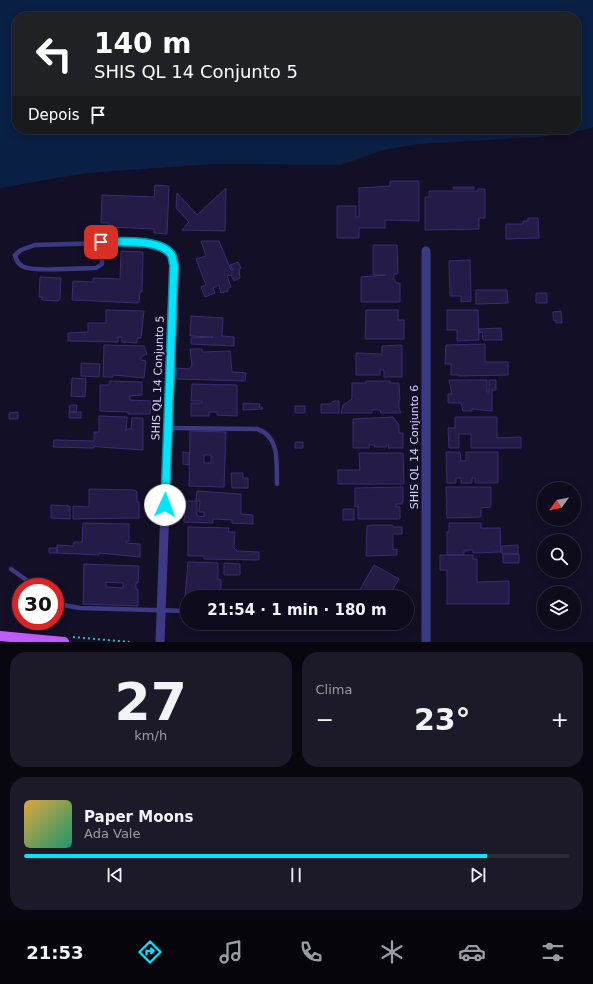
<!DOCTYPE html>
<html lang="pt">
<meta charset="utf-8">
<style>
body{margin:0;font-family:"DejaVu Sans",sans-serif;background:#1c1929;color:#f1f3f6;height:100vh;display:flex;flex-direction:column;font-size:15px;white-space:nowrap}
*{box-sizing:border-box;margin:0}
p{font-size:13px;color:#9b9ba3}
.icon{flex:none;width:22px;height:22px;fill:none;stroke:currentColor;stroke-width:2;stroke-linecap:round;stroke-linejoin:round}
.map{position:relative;height:642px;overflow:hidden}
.sheet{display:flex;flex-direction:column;gap:10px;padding:10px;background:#08060f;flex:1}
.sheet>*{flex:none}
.guide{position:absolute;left:12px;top:12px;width:569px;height:122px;border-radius:16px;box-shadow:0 2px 10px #0003,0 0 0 1px #2e2b3b;background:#202124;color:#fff;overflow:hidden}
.needle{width:26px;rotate:237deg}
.tools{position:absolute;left:537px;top:482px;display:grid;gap:8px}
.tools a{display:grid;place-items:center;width:44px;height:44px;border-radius:50%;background:#0e0b1c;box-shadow:0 2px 10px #0003,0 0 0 1px #2e2b3b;font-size:20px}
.speed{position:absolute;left:12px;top:578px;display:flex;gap:8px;font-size:20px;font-weight:700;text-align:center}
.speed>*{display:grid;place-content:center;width:52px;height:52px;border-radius:50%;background:#0e0b1c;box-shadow:0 2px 10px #0003,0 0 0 1px #2e2b3b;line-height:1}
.speed .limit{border:6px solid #d22;background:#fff;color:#111}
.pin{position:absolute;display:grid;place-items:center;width:34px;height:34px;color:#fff;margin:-17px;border-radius:8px;box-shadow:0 2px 6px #0006}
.me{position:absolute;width:44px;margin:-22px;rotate:2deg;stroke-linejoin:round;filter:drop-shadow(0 0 3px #0008)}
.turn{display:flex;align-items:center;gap:14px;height:84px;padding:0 16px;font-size:18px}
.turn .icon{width:52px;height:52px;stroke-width:2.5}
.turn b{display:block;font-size:28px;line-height:34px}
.then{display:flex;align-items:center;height:38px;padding:0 16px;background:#0003;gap:8px;font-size:15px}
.big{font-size:30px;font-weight:700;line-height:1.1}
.sheet .widget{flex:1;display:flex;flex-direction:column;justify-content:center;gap:6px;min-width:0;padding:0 14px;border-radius:16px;background:#1c1929}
.sheet .dial{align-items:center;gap:0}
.dial b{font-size:52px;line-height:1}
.song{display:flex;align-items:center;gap:12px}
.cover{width:48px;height:48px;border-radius:6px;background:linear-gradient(135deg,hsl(40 70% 55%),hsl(160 70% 35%))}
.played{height:4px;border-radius:2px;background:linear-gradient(90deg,#00e5ff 85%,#2e2b3b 85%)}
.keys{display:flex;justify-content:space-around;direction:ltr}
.heat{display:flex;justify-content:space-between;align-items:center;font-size:22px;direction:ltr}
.sheet .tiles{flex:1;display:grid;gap:10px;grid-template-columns:1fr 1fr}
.widget:last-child{grid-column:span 2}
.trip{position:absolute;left:180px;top:590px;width:234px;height:40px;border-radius:20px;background:#0e0b1c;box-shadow:0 2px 10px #0003,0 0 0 1px #2e2b3b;font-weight:700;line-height:40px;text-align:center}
.dock{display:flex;height:64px;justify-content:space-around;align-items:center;background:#06040b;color:#9b9ba3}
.dock .icon{width:28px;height:28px}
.dock .on{color:#00e5ff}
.dock b{font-size:18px;color:#f1f3f6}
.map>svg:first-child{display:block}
.water{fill:#0a1f44;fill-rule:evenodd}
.building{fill:#241b47;stroke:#3b2d73;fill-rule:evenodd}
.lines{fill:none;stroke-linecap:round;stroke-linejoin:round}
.path{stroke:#2fb8b0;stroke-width:2;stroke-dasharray:2 3;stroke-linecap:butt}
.lane{stroke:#3d3a85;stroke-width:4.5}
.street{stroke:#3d3a85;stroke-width:9}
.primary{stroke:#c25bff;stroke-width:10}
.route-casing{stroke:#0095a6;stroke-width:10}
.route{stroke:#00e5ff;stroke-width:7}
.labels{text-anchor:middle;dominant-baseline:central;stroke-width:4;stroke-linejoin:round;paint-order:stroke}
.street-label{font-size:11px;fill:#d9d4ff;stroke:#130f26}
</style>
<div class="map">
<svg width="593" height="642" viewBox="0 0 593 642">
<rect width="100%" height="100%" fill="#130f26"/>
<path class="water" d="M0,0H593V127L585,130L539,137L419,144L383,150L341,165L214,164L86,173L0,188ZM17,17H576V129H17Z"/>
<path class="building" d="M390,181H419V221L385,220V228H359V238H337V206H356V217H359V188L390,186Z
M155,185L169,186L167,234L154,233V229L112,227L113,225H109V223H101L102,195L154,197Z
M453,187H474V189H453Z
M226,188L225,231L182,230L189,222L176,208L177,193L197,215Z
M478,189H485V218H479V229L425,230V197H429V191H478Z
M528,218H538L539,238L506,239V224H523V221H528Z
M201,241H219L231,270H233L230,265L238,262L241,268L239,269L240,278L234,281L231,275L227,276L231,287L227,289L228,291L221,293L219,285L213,288L215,293L205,297L201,287L206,285L196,259L206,256Z
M373,245H397L398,274H394V279L396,283H400V302H361V277L386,275H373Z
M121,251L143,252L142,292H140L139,303L72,300L73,281L93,282V278L120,279Z
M468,260H470L471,301L461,302V296H450L449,261Z
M40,277L61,278L60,299L58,301L42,300V297H39Z
M476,290H507L508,303L476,304Z
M536,293H547V303H536Z
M106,310L144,311L141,338H137V343L122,342V337H118V342L68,341V333L88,332V323H106Z
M366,310H398V320H404V339H365Z
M447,310H478L479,340L457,341V330H447Z
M561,311L562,323H556V320L554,321L553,312Z
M191,316L223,318L222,336L234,337V346L191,344V338L213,337L190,336Z
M501,328L502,340H483L482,332L479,333V329Z
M485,344V362H508V375L459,376V375H451V364H445L446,345Z
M104,345L144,346L147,354L141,357V360L146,361L144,378L113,375V377H103Z
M402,345V377H384V370H380V375H356V353L382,354V346Z
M190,349H202V352L230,351L232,372L246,373L245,381L177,379L176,368L189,369L192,365Z
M81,363L100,364L99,377L81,376Z
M72,378L86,379L85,397L71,396Z
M449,380H487V392H489V380H496V390H492V411L472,409V411H463L461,403H448V394H452Z
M109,381L142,382V395L130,396V400L151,401L150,414H128V412L100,411V385H109Z
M366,381H390V383H399L400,400H399V408L401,413H381L380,410H372V413H341L343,405L352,399V383H366Z
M192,384L237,385V416L217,415V412H209V416H191V403H202V401H191Z
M334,401H339V413H321V404H330Z
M243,403L260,404L259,407H262L263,409L243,410Z
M70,405H77L76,412H69Z
M295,406H305V413H295Z
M18,412V419H9V413Z
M69,412H81V418H69Z
M99,416L127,417L126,431L127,429H131L132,418H143V450L100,447L94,446V448L53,447L54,440L94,441V432H99Z
M393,417L399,425V433H403V448H388L389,445H386V447H374L375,445H369V448H353V419Z
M455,417H497V438L521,437V448H471V434H459V448H449L448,428H455Z
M190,431L226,432L224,487L189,486ZM204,455H211V463H204Z
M295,442H303V448H295Z
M183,452L189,453V465L183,464Z
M446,452H460L461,461H466V452H498V483H475V478H472V483H461V478H456V483H447Z
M359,453H403L404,484H338V470H360Z
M231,473H243V478H248V488H232Z
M403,487V502H402V504H396V507H400V519H358V506L355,507V488Z
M446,487H491V507L481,508V517L447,518Z
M89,489L135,490L137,492V502H139V518L73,519V506L89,507Z
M197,491L241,494V514L253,515V524L232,523V520L213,519V523L184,522L185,501H196ZM197,501H200L199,512H204V517L197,516Z
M51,505L70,506V519L51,518Z
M343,509H354V520H343Z
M83,523L129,524V541H126V543L140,544V557L99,553V555L57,553V545L73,546L74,542H82Z
M449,523H481V528H500L501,552L473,553V550H468V551H464V555H447V532H449Z
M372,525H393V527H402V534H393V550L397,549V555L366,556L367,526Z
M188,527L229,528L228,532H235L234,548L237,551L259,552V560L204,559V556H188Z
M518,545V554H502V546Z
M49,548H57V553H49Z
M503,554H519V563H503Z
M440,555H473V559H477V582L509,581V604H447V570H440Z
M188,562L218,563V579L221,580V597H187V607H184Z
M224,563L240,564V575H224Z
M84,564L139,566L138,583H136V589H138V606L83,604ZM106,582L123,583V588L106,587Z
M374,565L399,579L390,594L402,592V597H361L357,595Z"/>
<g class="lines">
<path class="path" d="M73,637L130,642"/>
<path class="lane" d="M101,242L102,264L96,268C82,268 35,272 24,267C19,265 16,260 15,255L21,250L35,245L141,242L165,249L172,256L174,265
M168,428L257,429C281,437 276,463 277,484
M11,569L36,587
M55,600L63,605L80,608L187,611"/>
<path class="street" d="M160,642L174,265
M426,642V251"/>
<path class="primary" d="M0,636L64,642"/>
</g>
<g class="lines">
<g class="route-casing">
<path id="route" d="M101,242C118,242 163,238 172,256C173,259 173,263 174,265L165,505"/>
</g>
<use href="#route" class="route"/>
</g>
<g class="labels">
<g class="street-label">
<text transform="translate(158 378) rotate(-88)">SHIS QL 14 Conjunto 5</text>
<text transform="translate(414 447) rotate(-90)">SHIS QL 14 Conjunto 6</text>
</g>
</g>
</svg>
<div class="tools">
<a><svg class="needle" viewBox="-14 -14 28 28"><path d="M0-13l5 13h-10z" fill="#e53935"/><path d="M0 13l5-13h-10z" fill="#9b9ba3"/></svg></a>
<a><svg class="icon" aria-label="search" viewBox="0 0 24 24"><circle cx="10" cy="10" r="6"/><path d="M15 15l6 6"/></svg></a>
<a><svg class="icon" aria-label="layers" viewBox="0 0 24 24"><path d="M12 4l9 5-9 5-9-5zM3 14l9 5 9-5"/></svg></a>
</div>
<div class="speed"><div class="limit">30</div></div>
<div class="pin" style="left:101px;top:242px;background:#d93025"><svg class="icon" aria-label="arrive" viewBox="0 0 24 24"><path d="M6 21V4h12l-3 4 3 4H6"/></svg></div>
<svg class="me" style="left:165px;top:505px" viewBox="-20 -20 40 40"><circle r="19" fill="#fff"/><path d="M0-13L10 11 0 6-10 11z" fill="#00e5ff"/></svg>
<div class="trip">21:54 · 1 min · 180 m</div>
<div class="guide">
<div class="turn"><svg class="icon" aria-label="left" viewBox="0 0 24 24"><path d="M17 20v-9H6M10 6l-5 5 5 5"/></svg><div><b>140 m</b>SHIS QL 14 Conjunto 5</div></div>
<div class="then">Depois<svg class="icon" aria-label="arrive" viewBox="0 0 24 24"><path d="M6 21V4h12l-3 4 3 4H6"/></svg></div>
</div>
</div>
<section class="sheet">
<div class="tiles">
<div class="widget dial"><b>27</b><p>km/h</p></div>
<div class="widget"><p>Clima</p>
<div class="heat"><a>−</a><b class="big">23°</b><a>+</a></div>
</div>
<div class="widget">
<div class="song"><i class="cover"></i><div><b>Paper Moons</b><p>Ada Vale</p></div></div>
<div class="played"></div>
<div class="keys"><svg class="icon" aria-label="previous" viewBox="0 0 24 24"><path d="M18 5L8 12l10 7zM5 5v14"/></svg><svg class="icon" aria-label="pause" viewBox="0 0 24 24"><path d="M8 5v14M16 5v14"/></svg><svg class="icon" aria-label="next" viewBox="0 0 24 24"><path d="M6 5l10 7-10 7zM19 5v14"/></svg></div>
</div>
</div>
</section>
<nav class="dock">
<b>21:53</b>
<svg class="icon on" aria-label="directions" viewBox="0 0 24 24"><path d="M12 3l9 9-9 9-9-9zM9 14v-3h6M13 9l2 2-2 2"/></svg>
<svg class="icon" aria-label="music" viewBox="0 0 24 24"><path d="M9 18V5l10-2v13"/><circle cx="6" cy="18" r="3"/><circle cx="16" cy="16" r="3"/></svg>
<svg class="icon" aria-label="phone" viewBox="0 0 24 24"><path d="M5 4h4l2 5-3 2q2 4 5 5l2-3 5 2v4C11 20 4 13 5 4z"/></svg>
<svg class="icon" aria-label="climate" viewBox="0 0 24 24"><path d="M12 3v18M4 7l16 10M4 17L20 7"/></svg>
<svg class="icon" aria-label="car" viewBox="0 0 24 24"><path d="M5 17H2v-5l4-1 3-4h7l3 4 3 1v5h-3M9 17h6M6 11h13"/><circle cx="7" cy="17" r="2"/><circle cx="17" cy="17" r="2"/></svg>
<svg class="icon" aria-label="filters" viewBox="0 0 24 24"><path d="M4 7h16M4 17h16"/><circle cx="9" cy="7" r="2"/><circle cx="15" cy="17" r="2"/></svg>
</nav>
